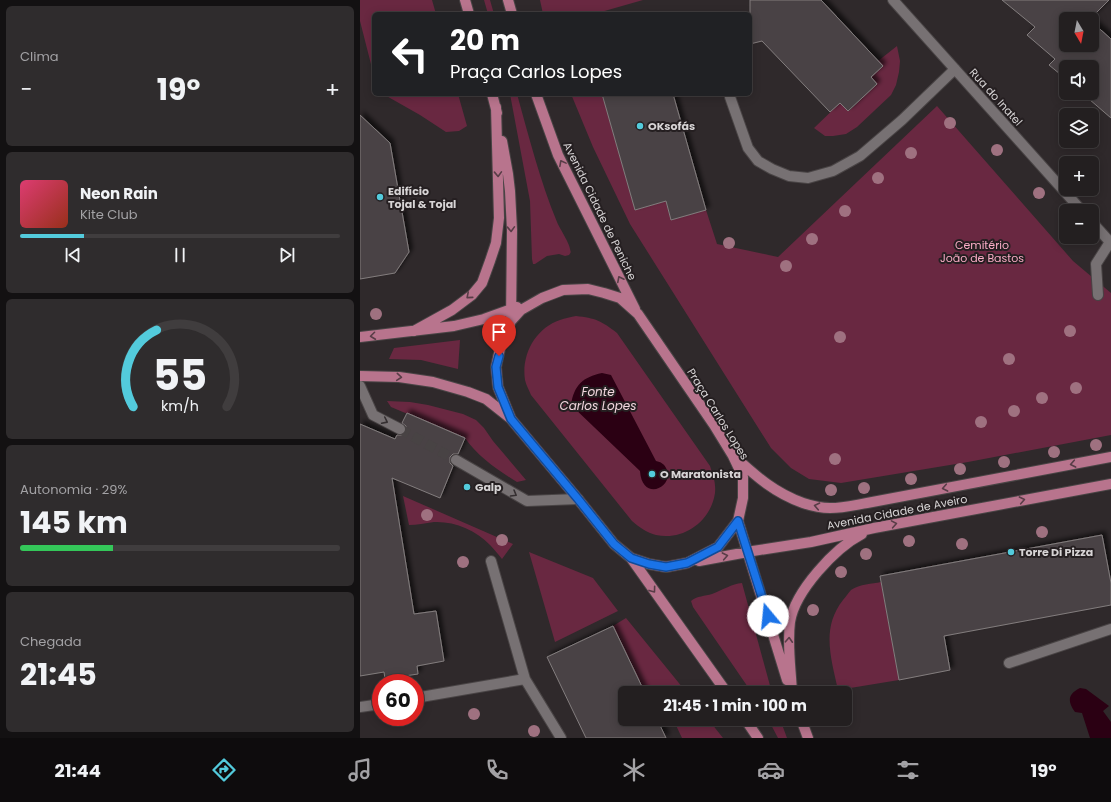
<!DOCTYPE html>
<html lang="pt">
<meta charset="utf-8">
<style>
body{margin:0;font-family:Poppins,sans-serif;background:#2f2c2d;color:#f1f3f6;height:100vh;display:flex;flex-direction:column;font-size:15px;white-space:nowrap}
*{box-sizing:border-box;margin:0}
p{font-size:13px;color:#a3a2a5}
.icon{flex:none;width:22px;height:22px;fill:none;stroke:currentColor;stroke-width:2;stroke-linecap:round;stroke-linejoin:round}
.map{position:relative;flex:1;overflow:hidden}
.panel{display:flex;flex-direction:column;gap:6px;padding:6px;background:#131112;width:360px}
.panel>*{flex:none}
.hud{position:absolute;left:12px;top:12px;width:380px;height:84px;border-radius:6px;box-shadow:0 2px 10px #0003,0 0 0 1px #403d3e;background:#202124;color:#fff;overflow:hidden}
.needle{width:26px;rotate:170deg}
.controls{position:absolute;left:699px;top:12px;display:grid;gap:8px}
.controls a{display:grid;place-items:center;width:40px;height:40px;border-radius:6px;background:#231f20;box-shadow:0 2px 10px #0003,0 0 0 1px #403d3e;font-size:20px}
.speed{position:absolute;left:12px;top:674px;display:flex;gap:8px;font-size:20px;font-weight:700;text-align:center}
.speed>*{display:grid;place-content:center;width:52px;height:52px;border-radius:50%;background:#231f20;box-shadow:0 2px 10px #0003,0 0 0 1px #403d3e;line-height:1}
.speed .limit{border:6px solid #d22;background:#fff;color:#111}
.pin{position:absolute;display:grid;place-items:center;width:34px;height:34px;color:#fff;margin:-41px -17px;border-radius:50% 50% 50% 0;rotate:-45deg;box-shadow:0 0 4px #0007}
.pin .icon{rotate:45deg}
.me{position:absolute;width:44px;margin:-22px;rotate:343deg;stroke-linejoin:round;filter:drop-shadow(0 0 3px #0008)}
.turn{display:flex;align-items:center;gap:14px;height:84px;padding:0 12px;font-size:18px}
.turn .icon{width:52px;height:52px;stroke-width:2.5}
.turn b{display:block;font-size:28px;line-height:34px}
.big{font-size:30px;font-weight:700;line-height:1.1}
.panel .card{flex:1;display:flex;flex-direction:column;justify-content:center;gap:6px;min-width:0;padding:0 14px;border-radius:6px;background:#2f2c2d}
.panel .dial{align-items:center;gap:0}
.dial svg{height:104px;overflow:visible;fill:none;stroke:#403d3e;stroke-width:7;stroke-linecap:round;text-anchor:middle}
.dial text{fill:#f1f3f6;stroke:none}
.song{display:flex;align-items:center;gap:12px}
.cover{width:48px;height:48px;border-radius:6px;background:linear-gradient(135deg,hsl(340 70% 55%),hsl(10 70% 35%))}
.played{height:4px;border-radius:2px;background:linear-gradient(90deg,#53cbdc 20%,#403d3e 20%)}
.keys{display:flex;justify-content:space-around;direction:ltr}
.heat{display:flex;justify-content:space-between;align-items:center;font-size:22px;direction:ltr}
.charge{height:6px;border-radius:3px;background:linear-gradient(90deg,#34c759 29%,#403d3e 0)}
.trip{position:absolute;left:258px;top:686px;width:234px;height:40px;border-radius:6px;background:#231f20;box-shadow:0 2px 10px #0003,0 0 0 1px #403d3e;font-weight:700;line-height:40px;text-align:center}
.dock{display:flex;height:64px;justify-content:space-around;align-items:center;background:#0e0c0d;color:#a3a2a5}
.dock .icon{width:28px;height:28px}
.dock .current{color:#53cbdc}
.dock b{font-size:18px;color:#f1f3f6}
main{display:flex;flex:1;min-height:0}
.map>svg:first-child{display:block}
.green{fill:#692841}
.water{fill:#2b0013}
.building{fill:#494345;stroke:#837d7e;filter:url(#shadow)}
.lines{fill:none;stroke-linecap:round;stroke-linejoin:round}
.minor-tunnel{stroke:#484344;stroke-width:10;stroke-dasharray:10 5;stroke-linecap:butt}
.minor-casing{stroke:#494445;stroke-width:12}
.major-casing{stroke:#494445;stroke-width:12}
.minor{stroke:#777173;stroke-width:10}
.major{stroke:#b8748d;stroke-width:10}
.tree{fill:#9f7180}
.oneway{stroke:#583d47}
.oneway2{stroke:#352f31}
.route-casing{stroke:#114b97;stroke-width:10}
.route{stroke:#1a73e8;stroke-width:7}
.poi-dot{fill:#53cbdc;stroke:#251f21;stroke-width:1.5}
.labels{text-anchor:middle;dominant-baseline:central;stroke-width:4;stroke-linejoin:round;paint-order:stroke}
.street-label{font-size:11px;fill:#d7d4d5;stroke:#251f21}
.poi-label{font-size:11px;font-weight:bold;fill:#d7d4d5;stroke:#251f21;text-anchor:start}
.park-label{font-size:11px;fill:#faacc6;stroke:#251f21}
.water-label{font-size:12px;font-style:italic;fill:#f1d6de;stroke:#251f21}
</style>
<main>
<section class="panel">
<div class="card"><p>Clima</p>
<div class="heat"><a>−</a><b class="big">19°</b><a>+</a></div>
</div>
<div class="card">
<div class="song"><i class="cover"></i><div><b>Neon Rain</b><p>Kite Club</p></div></div>
<div class="played"></div>
<div class="keys"><svg class="icon" aria-label="previous" viewBox="0 0 24 24"><path d="M18 5L8 12l10 7zM5 5v14"/></svg><svg class="icon" aria-label="pause" viewBox="0 0 24 24"><path d="M8 5v14M16 5v14"/></svg><svg class="icon" aria-label="next" viewBox="0 0 24 24"><path d="M6 5l10 7-10 7zM19 5v14"/></svg></div>
</div>
<div class="card dial"><svg viewBox="0 0 100 80">
<path d="M14 69A42 42 0 1 1 86 69"/>
<path d="M14 69A42 42 0 0 1 32 10" stroke="#53cbdc"/>
<text x="50" y="56" font-size="32" font-weight="700">55</text>
<text x="50" y="72" font-size="11">km/h</text>
</svg></div>
<div class="card"><p>Autonomia · 29%</p><b class="big">145 km</b><div class="charge"></div></div>
<div class="card"><p>Chegada</p><b class="big">21:45</b></div>
</section>
<div class="map">
<svg width="751" height="738" viewBox="0 0 751 738">
<defs>
<filter id="shadow"><feDropShadow dx="3.5" dy="-3.5" stdDeviation="2" flood-color="#0009"/></filter>
</defs>
<rect width="100%" height="100%" fill="#2f292b"/>
<path class="green" d="M0,0H72L76,14H14V76L0,21Z
M124,0H130L134,14H128Z
M180,0H283L234,14H183Z
M537,46L540,61L539,72L536,85L531,95L497,127L486,134L473,136H465L454,128L480,103L489,111L517,84L511,77L523,66L518,61Z
M23,94H98L107,126L99,131L86,132L60,115Z
M150,94H157C169,137 180,181 197,222C200,229 210,244 210,249C211,253 211,252 209,255L205,256L199,254L187,256L175,264H173L172,259L170,201Z
M211,94H242L275,210L306,201L311,220L346,210L357,244L418,257L577,106L713,261L751,293V435L608,462L481,483L449,479L431,468L411,448L270,224L233,147Z
M216,316C235,318 242,321 257,333L350,466C353,475 356,483 355,493C351,521 324,541 296,535C287,533 279,527 272,521L171,395C169,390 166,385 165,380C161,354 176,328 200,320C205,318 211,317 216,316Z
M100,340L98,369L61,360L29,359L34,348Z
M27,401L50,402L68,405L103,414L116,420L124,428L133,441L166,480L157,482C139,471 117,456 105,438L31,407Z
M43,496L153,544L142,559C138,554 134,549 130,545C116,530 94,521 74,522C65,523 57,525 49,525Z
M169,552L233,578L258,611L195,642Z
M521,582L539,680L478,690C471,658 461,628 483,600C486,597 488,593 491,590C500,584 512,584 521,582Z
M382,583L412,693H392L333,607L331,601C337,596 345,596 352,594C362,590 372,584 382,583Z
M266,618L327,693H285L253,626Z
M313,719H348L363,738H322Z
M408,719H420L427,738H418Z"/>
<path class="water" d="M242,373L251,375L296,461C301,462 304,464 306,468C316,487 282,503 280,471L211,405C214,385 223,377 242,373Z
M720,688L726,689L749,706L743,711L751,722V738H730L722,713L715,712C707,701 708,694 720,688Z"/>
<path class="building" d="M390,0H461L523,66L511,77L517,84L488,111L480,103L470,112L402,41L390,44Z
M642,0H749L730,19H706V45H732V22L751,39V118L722,93H732V67H706V79L689,65L695,59L667,35L675,27Z
M242,94H313L346,210L311,220L306,201L275,210Z
M0,115L30,143L49,252L35,273L0,279Z
M47,413L105,438L98,454H93L90,457V463L93,466L80,498L32,478L54,614L76,611L84,661L57,666L58,674L25,679L24,672L0,676V424L35,439L37,435H43L46,432V426L42,423Z
M742,535L751,583V605L584,636L590,670L539,680L520,576Z
M253,626L285,693H265V719H297L306,738H226L187,657Z"/>
<g class="lines">
<path class="minor-tunnel" d="M40,429L96,460"/>
<g class="minor-casing">
<path id="minor" d="M533,0L722,211
M370,97L388,148L398,161L412,169L429,176L448,178L473,171L500,156L542,120L595,69
M732,222L750,242
M738,295L736,264L750,242
M0,386L13,415L40,429
M96,460L167,501L218,499
M131,561L165,679L201,738
M649,663L751,629
M55,698L165,679
M0,707L21,704"/>
</g>
<g class="major-casing">
<path id="major" d="M105,0L109,14
M148,0L152,14
M132,94L137,113
M176,94L198,155L275,309
M142,141L148,174L150,191L152,230L151,321
M228,289L244,293L260,298L278,314L354,425L373,456L383,477V498L378,521L358,547L327,563L306,567L289,564L271,558L254,544L218,499L151,419L138,387L136,367L141,344L151,321L161,310L182,298L203,290Z
M54,331L92,310L112,295L122,283L130,261L136,243L139,218L136,107
M0,337L94,326L124,319L157,307
M0,376L39,377L73,382L108,392L126,399L150,418
M376,458C397,477 415,493 443,503C452,506 461,508 470,508C483,508 495,505 507,503L751,457
M378,521L427,680
M271,558L367,693
M339,561L393,551L451,542L514,528L751,484
M432,693C431,669 427,646 430,622C435,591 475,548 502,534
M385,719L398,738
M441,719L448,738"/>
</g>
<use href="#minor" class="minor"/>
<use href="#major" class="major"/>
</g>
<g class="tree">
<circle cx="590" cy="123" r="6"/>
<circle cx="637" cy="150" r="6"/>
<circle cx="551" cy="153" r="6"/>
<circle cx="518" cy="178" r="6"/>
<circle cx="679" cy="193" r="6"/>
<circle cx="485" cy="211" r="6"/>
<circle cx="452" cy="239" r="6"/>
<circle cx="369" cy="243" r="6"/>
<circle cx="426" cy="266" r="6"/>
<circle cx="16" cy="314" r="6"/>
<circle cx="710" cy="331" r="6"/>
<circle cx="480" cy="337" r="6"/>
<circle cx="649" cy="359" r="6"/>
<circle cx="716" cy="388" r="6"/>
<circle cx="682" cy="398" r="6"/>
<circle cx="654" cy="411" r="6"/>
<circle cx="621" cy="422" r="6"/>
<circle cx="736" cy="445" r="6"/>
<circle cx="694" cy="452" r="6"/>
<circle cx="475" cy="459" r="6"/>
<circle cx="644" cy="462" r="6"/>
<circle cx="600" cy="469" r="6"/>
<circle cx="551" cy="479" r="6"/>
<circle cx="504" cy="488" r="6"/>
<circle cx="471" cy="490" r="6"/>
<circle cx="67" cy="515" r="6"/>
<circle cx="682" cy="532" r="6"/>
<circle cx="142" cy="540" r="6"/>
<circle cx="549" cy="541" r="6"/>
<circle cx="602" cy="544" r="6"/>
<circle cx="506" cy="554" r="6"/>
<circle cx="103" cy="562" r="6"/>
<circle cx="481" cy="572" r="6"/>
<circle cx="453" cy="610" r="6"/>
<circle cx="114" cy="714" r="6"/>
<circle cx="174" cy="731" r="6"/>
</g>
<defs><path id="oneway-chevron" d="M-2-3.5L2.5 0L-2 3.5" fill="none" stroke-width="1.6" stroke-linecap="round" stroke-linejoin="round"/></defs>
<g class="oneway">
<use href="#oneway-chevron" transform="translate(202 163) rotate(-118)"/>
<use href="#oneway-chevron" transform="translate(138 174) rotate(88)"/>
<use href="#oneway-chevron" transform="translate(151 229) rotate(88)"/>
<use href="#oneway-chevron" transform="translate(260 279) rotate(-117)"/>
<use href="#oneway-chevron" transform="translate(109 296) rotate(139)"/>
<use href="#oneway-chevron" transform="translate(13 336) rotate(173)"/>
<use href="#oneway-chevron" transform="translate(39 377) rotate(5)"/>
<use href="#oneway-chevron" transform="translate(713 464) rotate(169)"/>
<use href="#oneway-chevron" transform="translate(585 488) rotate(169)"/>
<use href="#oneway-chevron" transform="translate(662 500) rotate(-11)"/>
<use href="#oneway-chevron" transform="translate(457 506) rotate(-168)"/>
<use href="#oneway-chevron" transform="translate(534 524) rotate(-10)"/>
<use href="#oneway-chevron" transform="translate(365 556) rotate(-11)"/>
<use href="#oneway-chevron" transform="translate(293 590) rotate(54)"/>
<use href="#oneway-chevron" transform="translate(429 640) rotate(-87)"/>
</g>
<g class="oneway2">
<use href="#oneway-chevron" transform="translate(25 421) rotate(26)"/>
<use href="#oneway-chevron" transform="translate(154 494) rotate(30)"/>
</g>
<g class="lines">
<g class="route-casing">
<path id="route" d="M139,356L136,367L138,387L151,419L218,499L254,544L271,558L289,564L306,567L327,563L358,547L378,521L408,616"/>
</g>
<use href="#route" class="route"/>
</g>
<g class="poi-dot">
<circle cx="280" cy="126" r="4"/>
<circle cx="20" cy="197" r="4"/>
<circle cx="292" cy="474" r="4"/>
<circle cx="107" cy="487" r="4"/>
<circle cx="651" cy="552" r="4"/>
</g>
<g class="labels">
<g class="street-label">
<text transform="translate(636 97) rotate(48)">Rua do Inatel</text>
<text transform="translate(240 211) rotate(64)">Avenida Cidade de Peniche</text>
<text transform="translate(358 414) rotate(58)">Praça Carlos Lopes</text>
<text transform="translate(537 512) rotate(-11)">Avenida Cidade de Aveiro</text>
</g>
<g class="poi-label">
<text x="288" y="126">OKsofás</text>
<text x="28" y="191">Edifício<tspan x="28" dy="13">Tojal &amp; Tojal</tspan></text>
<text x="300" y="474">O Maratonista</text>
<text x="115" y="487">Galp</text>
<text x="659" y="552">Torre Di Pizza</text>
</g>
<g class="park-label">
<text x="622" y="245">Cemitério<tspan x="622" dy="13">João de Bastos</tspan></text>
</g>
<g class="water-label">
<text x="238" y="391">Fonte<tspan x="238" dy="14">Carlos Lopes</tspan></text>
</g>
</g>
</svg>
<div class="controls">
<a><svg class="needle" viewBox="-14 -14 28 28"><path d="M0-13l5 13h-10z" fill="#e53935"/><path d="M0 13l5-13h-10z" fill="#a3a2a5"/></svg></a>
<a><svg class="icon" aria-label="sound" viewBox="0 0 24 24"><path d="M4 9h4l5-4v14l-5-4H4zM17 9q2 3 0 6"/></svg></a>
<a><svg class="icon" aria-label="layers" viewBox="0 0 24 24"><path d="M12 4l9 5-9 5-9-5zM3 14l9 5 9-5"/></svg></a>
<a>+</a>
<a>−</a>
</div>
<div class="speed"><div class="limit">60</div></div>
<div class="pin" style="left:139px;top:356px;background:#d93025"><svg class="icon" aria-label="arrive" viewBox="0 0 24 24"><path d="M6 21V4h12l-3 4 3 4H6"/></svg></div>
<svg class="me" style="left:408px;top:616px" viewBox="-20 -20 40 40"><circle r="19" fill="#fff"/><path d="M0-13L10 11 0 6-10 11z" fill="#1a73e8"/></svg>
<div class="trip">21:45 · 1 min · 100 m</div>
<div class="hud">
<div class="turn"><svg class="icon" aria-label="left" viewBox="0 0 24 24"><path d="M17 20v-9H6M10 6l-5 5 5 5"/></svg><div><b>20 m</b>Praça Carlos Lopes</div></div>
</div>
</div>
</main>
<nav class="dock">
<b>21:44</b>
<svg class="icon current" aria-label="directions" viewBox="0 0 24 24"><path d="M12 3l9 9-9 9-9-9zM9 14v-3h6M13 9l2 2-2 2"/></svg>
<svg class="icon" aria-label="music" viewBox="0 0 24 24"><path d="M9 18V5l10-2v13"/><circle cx="6" cy="18" r="3"/><circle cx="16" cy="16" r="3"/></svg>
<svg class="icon" aria-label="phone" viewBox="0 0 24 24"><path d="M5 4h4l2 5-3 2q2 4 5 5l2-3 5 2v4C11 20 4 13 5 4z"/></svg>
<svg class="icon" aria-label="climate" viewBox="0 0 24 24"><path d="M12 3v18M4 7l16 10M4 17L20 7"/></svg>
<svg class="icon" aria-label="car" viewBox="0 0 24 24"><path d="M5 17H2v-5l4-1 3-4h7l3 4 3 1v5h-3M9 17h6M6 11h13"/><circle cx="7" cy="17" r="2"/><circle cx="17" cy="17" r="2"/></svg>
<svg class="icon" aria-label="filters" viewBox="0 0 24 24"><path d="M4 7h16M4 17h16"/><circle cx="9" cy="7" r="2"/><circle cx="15" cy="17" r="2"/></svg>
<b>19°</b>
</nav>
